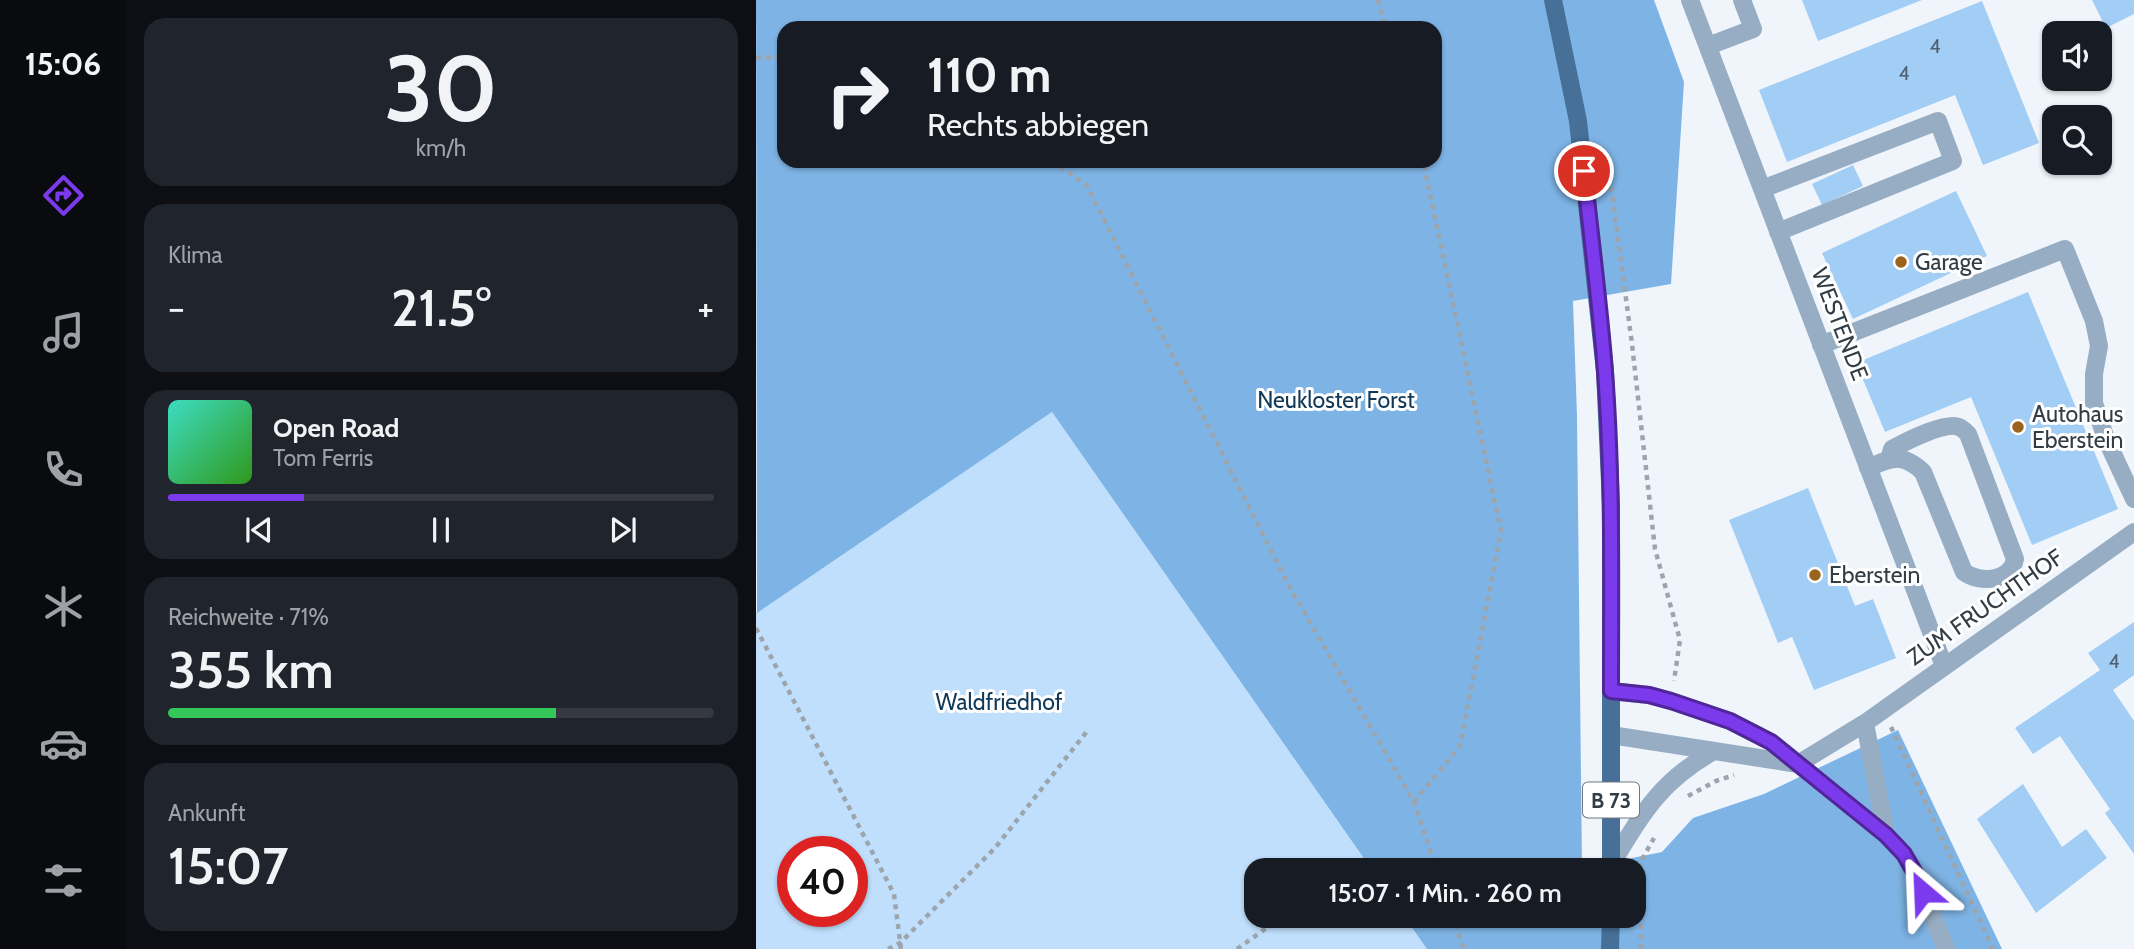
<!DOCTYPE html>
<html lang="de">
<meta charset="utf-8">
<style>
body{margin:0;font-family:Cabin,sans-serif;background:#20242c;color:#f1f3f6;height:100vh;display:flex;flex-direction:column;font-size:26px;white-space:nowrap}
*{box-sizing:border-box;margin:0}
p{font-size:23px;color:#9ea1a6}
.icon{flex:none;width:38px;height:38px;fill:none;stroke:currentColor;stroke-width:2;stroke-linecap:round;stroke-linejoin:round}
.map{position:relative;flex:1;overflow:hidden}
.sheet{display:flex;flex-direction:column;gap:18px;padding:18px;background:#0d0f14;width:630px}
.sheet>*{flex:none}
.guide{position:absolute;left:21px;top:21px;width:665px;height:147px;border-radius:21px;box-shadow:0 2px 5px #0004;background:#171b24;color:#f1f3f6;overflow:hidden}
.fabs{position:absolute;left:1286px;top:21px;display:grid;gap:14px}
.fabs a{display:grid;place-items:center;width:70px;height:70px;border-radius:14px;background:#171b24;box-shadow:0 2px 5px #0004;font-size:35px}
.speed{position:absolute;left:21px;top:836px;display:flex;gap:14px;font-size:35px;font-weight:700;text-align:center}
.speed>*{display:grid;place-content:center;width:91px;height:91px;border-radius:50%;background:#171b24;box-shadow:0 2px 5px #0004;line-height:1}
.speed .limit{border:10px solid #d22;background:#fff;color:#111}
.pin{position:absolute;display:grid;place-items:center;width:60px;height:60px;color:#fff;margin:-30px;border:4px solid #fff;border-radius:50%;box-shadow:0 2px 7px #0007}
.me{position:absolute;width:77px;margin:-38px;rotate:334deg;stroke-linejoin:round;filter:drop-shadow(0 0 5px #0008)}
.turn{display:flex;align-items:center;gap:24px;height:147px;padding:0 35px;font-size:32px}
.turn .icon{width:91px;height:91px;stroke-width:2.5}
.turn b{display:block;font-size:49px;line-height:60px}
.big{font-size:52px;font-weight:600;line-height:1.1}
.sheet .card{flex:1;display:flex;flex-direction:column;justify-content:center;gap:10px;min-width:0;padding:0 24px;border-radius:21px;background:#20242c}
.sheet .dial{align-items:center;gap:0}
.dial b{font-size:91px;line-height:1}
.song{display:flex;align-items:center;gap:21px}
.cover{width:84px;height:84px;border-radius:10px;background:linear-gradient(135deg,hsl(170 70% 55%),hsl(110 70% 35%))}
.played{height:7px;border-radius:4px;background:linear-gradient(90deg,#7c3aed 25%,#363941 25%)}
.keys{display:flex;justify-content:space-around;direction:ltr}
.heat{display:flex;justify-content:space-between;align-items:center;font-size:38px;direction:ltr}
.charge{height:10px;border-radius:5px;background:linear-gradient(90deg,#34c759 71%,#363941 0)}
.trip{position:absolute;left:488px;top:858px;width:402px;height:70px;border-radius:21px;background:#171b24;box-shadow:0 2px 5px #0004;font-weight:600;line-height:70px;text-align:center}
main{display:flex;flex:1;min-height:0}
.dock{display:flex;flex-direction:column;width:126px;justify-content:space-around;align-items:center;background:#090b0e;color:#9ea1a6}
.dock .icon{width:49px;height:49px}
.dock .on{color:#7c3aed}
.dock b{font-size:32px;color:#f1f3f6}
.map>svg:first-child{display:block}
.green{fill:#c0dffc;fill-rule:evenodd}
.forest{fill:#7eb4e5;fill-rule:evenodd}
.building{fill:#a2cdf5}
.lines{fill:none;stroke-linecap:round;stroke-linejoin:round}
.path{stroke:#9da5ac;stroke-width:4.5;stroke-dasharray:5 5;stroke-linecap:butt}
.minor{stroke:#96adc3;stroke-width:18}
.major{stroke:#467097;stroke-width:18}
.route-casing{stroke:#51269a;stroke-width:18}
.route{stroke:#7c3aed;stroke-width:12}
.poi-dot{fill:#9a631e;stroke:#fff;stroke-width:2.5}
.labels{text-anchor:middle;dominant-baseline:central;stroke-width:6;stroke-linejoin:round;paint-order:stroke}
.number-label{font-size:19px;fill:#4e6172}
.shield{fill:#fff;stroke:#70777e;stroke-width:2}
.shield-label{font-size:21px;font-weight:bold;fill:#323d46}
.poi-label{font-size:23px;fill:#323d46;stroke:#fff;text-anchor:start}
.street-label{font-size:23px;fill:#323d46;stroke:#fff}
.park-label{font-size:23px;fill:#103959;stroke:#fff}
</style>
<main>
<nav class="dock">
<b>15:06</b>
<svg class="icon on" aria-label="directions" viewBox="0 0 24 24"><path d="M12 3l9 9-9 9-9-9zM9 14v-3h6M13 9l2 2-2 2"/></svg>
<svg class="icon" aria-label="music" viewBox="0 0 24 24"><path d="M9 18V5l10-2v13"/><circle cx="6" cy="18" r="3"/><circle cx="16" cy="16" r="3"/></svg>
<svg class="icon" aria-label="phone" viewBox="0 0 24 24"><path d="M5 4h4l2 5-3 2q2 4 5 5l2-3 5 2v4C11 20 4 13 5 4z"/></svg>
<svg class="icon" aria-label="climate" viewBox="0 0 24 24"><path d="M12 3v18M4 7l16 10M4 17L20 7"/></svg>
<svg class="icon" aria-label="car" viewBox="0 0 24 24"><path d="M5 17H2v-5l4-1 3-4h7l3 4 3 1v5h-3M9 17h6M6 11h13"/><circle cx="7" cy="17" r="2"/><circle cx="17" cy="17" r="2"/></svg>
<svg class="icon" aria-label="filters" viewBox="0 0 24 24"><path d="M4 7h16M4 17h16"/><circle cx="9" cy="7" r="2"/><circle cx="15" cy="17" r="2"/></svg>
</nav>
<section class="sheet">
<div class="card dial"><b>30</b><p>km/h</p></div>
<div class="card"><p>Klima</p>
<div class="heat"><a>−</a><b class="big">21.5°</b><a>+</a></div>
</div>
<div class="card">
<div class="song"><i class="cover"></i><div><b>Open Road</b><p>Tom Ferris</p></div></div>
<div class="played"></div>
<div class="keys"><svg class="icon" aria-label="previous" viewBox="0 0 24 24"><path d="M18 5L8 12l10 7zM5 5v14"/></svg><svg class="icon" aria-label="pause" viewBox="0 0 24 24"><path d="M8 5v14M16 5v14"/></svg><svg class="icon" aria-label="next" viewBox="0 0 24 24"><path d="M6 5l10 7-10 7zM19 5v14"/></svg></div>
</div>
<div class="card"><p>Reichweite · 71%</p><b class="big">355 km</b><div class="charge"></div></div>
<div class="card"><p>Ankunft</p><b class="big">15:07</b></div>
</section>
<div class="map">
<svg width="1378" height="949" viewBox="0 0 1378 949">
<rect width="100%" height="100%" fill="#f0f5fb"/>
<path class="green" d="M296,412L616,870H500V915H647L671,949H0V612ZM37,852H96V912H37Z"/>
<path class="forest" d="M0,0H898L928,82L915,284L817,301L821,416L826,868L906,852L937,818L1008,794L1142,730L1246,949H671L647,915H878V870H616L296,412L1,613ZM28,28H679V161H28Z"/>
<path class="building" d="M1046,0H1166L1062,41Z
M1336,0H1378V14L1350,28Z
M1226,1L1283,143L1227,165L1199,95L1031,162L1003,90Z
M1097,165L1107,186L1066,205L1056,184Z
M1200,191L1231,256L1097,319L1066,253Z
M1272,292L1362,509L1276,545L1215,397L1129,432L1100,363Z
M1052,488L1099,606L1117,599L1140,658L1058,690L1036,637L1022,643L973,520Z
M1378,622V675L1357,690L1378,721V854L1349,813L1354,809L1304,736L1277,754L1259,728L1344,670L1332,653Z
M1267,784L1306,847L1330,829L1351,858L1280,913L1221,819Z"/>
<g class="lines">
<path class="path" d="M622,0L630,28
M0,58L28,57
M848,158L856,193L876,344L899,549L924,640L918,681
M296,161L330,184L533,586L658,802L681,870
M0,628L138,894L145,949
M1135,727L1237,949
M932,796L960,781L978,775
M658,802L704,746L745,531L667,161
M696,915L708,949
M132,949L144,943L239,848L332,730
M481,949L529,915
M885,949L884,863L898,838"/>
<path class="minor" d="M934,0L1188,666
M952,46L997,29L986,0
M1006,189L1182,121L1197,161L1022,232
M1065,345L1309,249L1338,321L1343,346L1338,374V403L1350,439L1378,499
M1112,468C1137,457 1147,453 1167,472L1208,572C1224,584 1255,581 1259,559L1212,434C1209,431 1206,428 1203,427C1189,421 1149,442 1136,449L1133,459
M855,691L893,695L915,701L974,721L1015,742L1130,835L1148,854L1159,872L1190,949
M855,735L1042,764
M1042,764L1109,723
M1130,835L1109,723L1378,532
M855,865C886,814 904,781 958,751"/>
<path class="major" d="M797,0L822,121L849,371L855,504V870
M854,949L855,915"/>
</g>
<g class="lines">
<g class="route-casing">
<path id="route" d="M828,171C835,238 844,305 849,372C857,478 855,584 855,691L893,695L915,701L974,721L1015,742L1130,835L1148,854L1159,873L1167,892"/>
</g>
<use href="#route" class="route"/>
</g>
<g class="poi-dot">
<circle cx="1145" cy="262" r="7"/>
<circle cx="1262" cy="427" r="7"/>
<circle cx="1059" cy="575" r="7"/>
</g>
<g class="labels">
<g class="number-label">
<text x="1179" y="46">4</text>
<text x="1148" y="73">4</text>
<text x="1358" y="661">4</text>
</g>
<rect class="shield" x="827" y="782.5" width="56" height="35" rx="5"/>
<g class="shield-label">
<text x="855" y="800">B 73</text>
</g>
<g class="poi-label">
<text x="1159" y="262">Garage</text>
<text x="1276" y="414">Autohaus<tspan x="1276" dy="26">Eberstein</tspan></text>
<text x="1073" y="575">Eberstein</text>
</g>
<g class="street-label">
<text transform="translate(1084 324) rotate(69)">WESTENDE</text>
<text transform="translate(1229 607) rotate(-35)">ZUM FRUCHTHOF</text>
</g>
<g class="park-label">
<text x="580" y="400">Neukloster Forst</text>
<text x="243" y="702">Waldfriedhof</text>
</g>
</g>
</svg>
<div class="fabs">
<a><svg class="icon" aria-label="sound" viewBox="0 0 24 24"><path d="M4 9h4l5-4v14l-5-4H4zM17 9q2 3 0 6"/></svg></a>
<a><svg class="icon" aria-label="search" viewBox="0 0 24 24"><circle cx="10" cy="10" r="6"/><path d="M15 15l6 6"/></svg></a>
</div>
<div class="speed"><div class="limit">40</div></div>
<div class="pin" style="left:828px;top:171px;background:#d93025"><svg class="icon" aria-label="arrive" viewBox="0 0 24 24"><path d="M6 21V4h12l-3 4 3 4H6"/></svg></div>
<svg class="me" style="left:1167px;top:892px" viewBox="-20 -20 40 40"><path d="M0-17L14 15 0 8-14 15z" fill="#7c3aed" stroke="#fff" stroke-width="4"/></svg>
<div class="trip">15:07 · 1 Min. · 260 m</div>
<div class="guide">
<div class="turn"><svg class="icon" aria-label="right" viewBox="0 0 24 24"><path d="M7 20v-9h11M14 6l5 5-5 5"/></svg><div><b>110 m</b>Rechts abbiegen</div></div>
</div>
</div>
</main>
